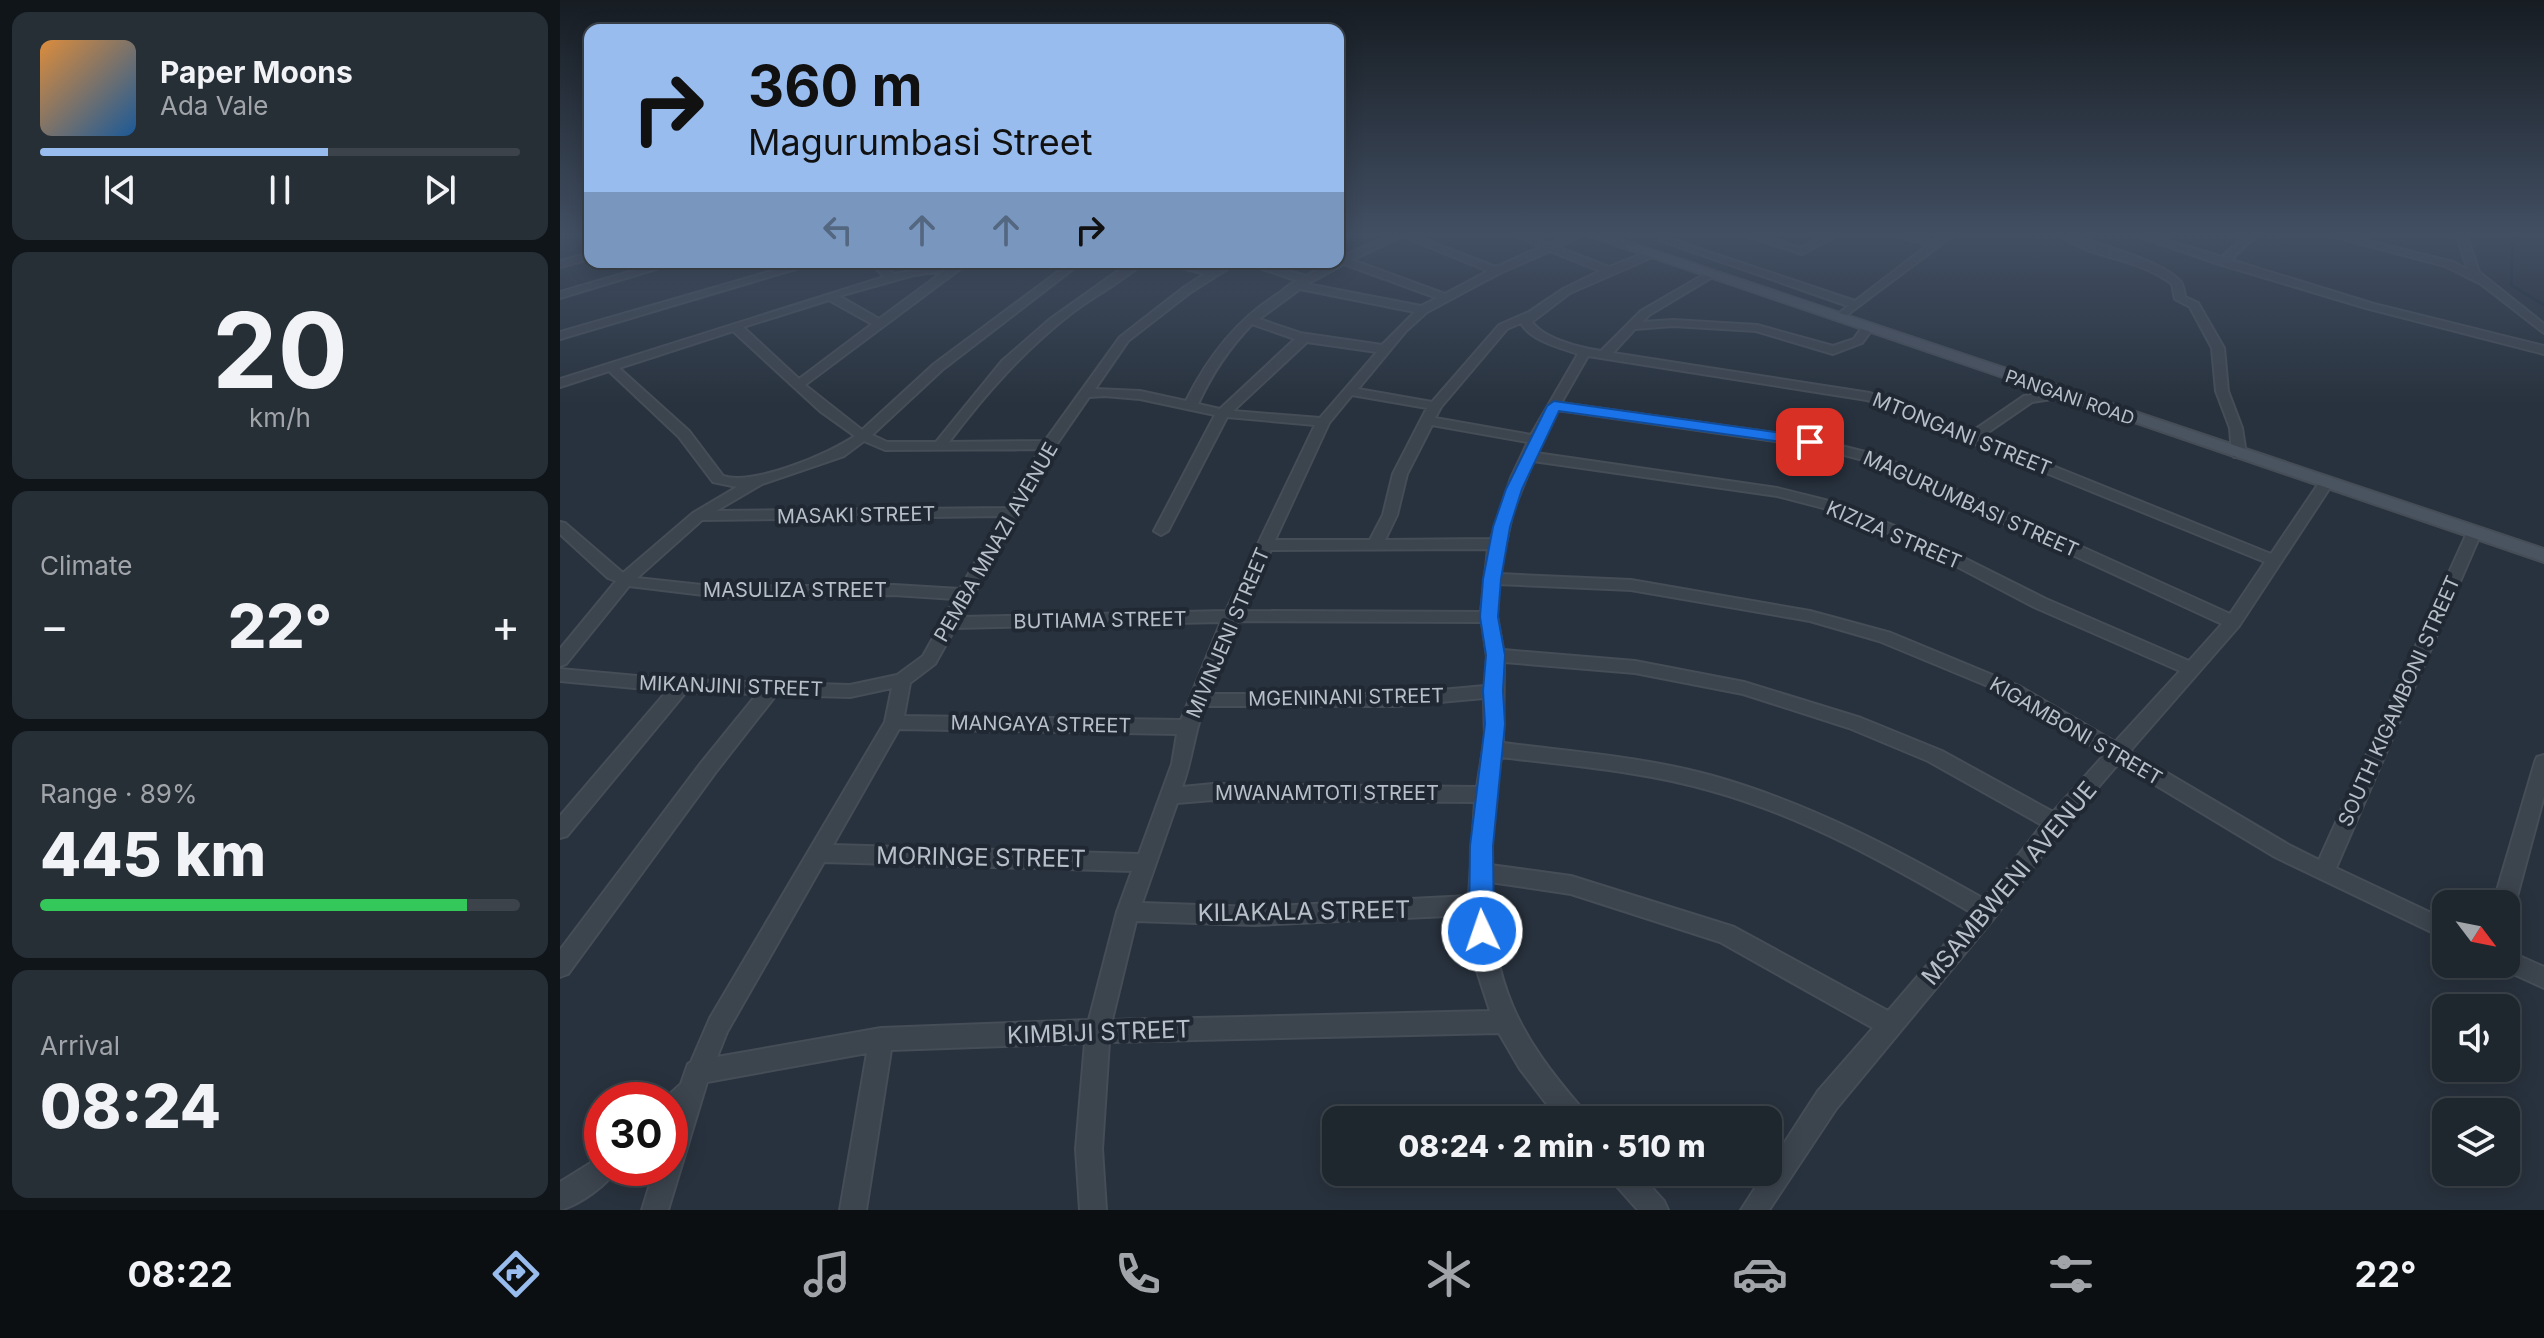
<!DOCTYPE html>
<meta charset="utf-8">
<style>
body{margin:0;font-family:Inter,sans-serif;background:#262e36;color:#f1f3f6;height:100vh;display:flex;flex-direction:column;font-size:30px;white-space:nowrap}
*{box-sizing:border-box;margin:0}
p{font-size:26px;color:#a1a5aa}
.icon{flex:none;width:44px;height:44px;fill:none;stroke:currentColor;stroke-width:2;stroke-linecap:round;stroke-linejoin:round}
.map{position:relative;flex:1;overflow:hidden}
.side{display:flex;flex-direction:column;gap:12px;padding:12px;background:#101519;width:560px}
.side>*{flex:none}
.banner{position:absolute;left:24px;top:24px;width:760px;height:244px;border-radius:16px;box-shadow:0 4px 20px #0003,0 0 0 2px #3c434a;background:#98bcee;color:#111;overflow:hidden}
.needle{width:52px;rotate:122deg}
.fabs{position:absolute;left:1872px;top:890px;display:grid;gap:16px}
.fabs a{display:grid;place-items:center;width:88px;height:88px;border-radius:16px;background:#1e262e;box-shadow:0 4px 20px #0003,0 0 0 2px #3c434a;font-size:40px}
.speed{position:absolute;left:24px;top:1082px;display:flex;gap:16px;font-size:40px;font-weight:700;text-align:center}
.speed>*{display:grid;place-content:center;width:104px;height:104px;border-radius:50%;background:#1e262e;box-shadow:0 4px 20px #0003,0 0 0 2px #3c434a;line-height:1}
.speed .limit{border:12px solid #d22;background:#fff;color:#111}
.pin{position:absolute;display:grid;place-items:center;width:68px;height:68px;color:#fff;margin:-34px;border-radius:16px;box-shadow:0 4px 12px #0006}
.me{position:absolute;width:88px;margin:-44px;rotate:357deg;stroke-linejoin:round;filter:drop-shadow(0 0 6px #0008)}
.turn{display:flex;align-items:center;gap:28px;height:168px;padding:0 32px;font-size:36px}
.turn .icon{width:104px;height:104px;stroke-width:2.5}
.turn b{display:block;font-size:56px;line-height:68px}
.lanes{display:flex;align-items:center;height:76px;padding:0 32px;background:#0003;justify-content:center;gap:40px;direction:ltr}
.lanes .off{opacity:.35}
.big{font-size:60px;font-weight:800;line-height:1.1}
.side .card{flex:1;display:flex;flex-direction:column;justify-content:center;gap:12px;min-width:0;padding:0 28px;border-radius:16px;background:#262e36}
.side .dial{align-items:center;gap:0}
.dial b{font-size:104px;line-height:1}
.song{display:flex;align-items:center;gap:24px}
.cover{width:96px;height:96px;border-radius:12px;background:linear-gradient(135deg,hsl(30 70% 55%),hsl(210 70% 35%))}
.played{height:8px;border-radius:4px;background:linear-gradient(90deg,#98bcee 60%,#3c434a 60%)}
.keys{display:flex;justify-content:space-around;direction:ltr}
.heat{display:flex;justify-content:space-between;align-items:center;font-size:44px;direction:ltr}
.charge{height:12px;border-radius:6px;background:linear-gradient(90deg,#34c759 89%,#3c434a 0)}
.trip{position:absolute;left:762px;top:1106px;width:460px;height:80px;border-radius:16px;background:#1e262e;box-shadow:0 4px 20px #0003,0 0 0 2px #3c434a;font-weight:800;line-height:80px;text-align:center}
.tabs{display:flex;height:128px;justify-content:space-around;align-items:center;background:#0c0f12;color:#a1a5aa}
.tabs .icon{width:56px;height:56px}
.tabs .selected{color:#98bcee}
.tabs b{font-size:36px;color:#f1f3f6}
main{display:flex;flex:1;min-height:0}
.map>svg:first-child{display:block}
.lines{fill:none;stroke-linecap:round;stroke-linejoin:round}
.stream{stroke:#1c2a3b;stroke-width:3}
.minor-casing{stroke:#454d57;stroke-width:4}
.secondary-casing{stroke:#454d57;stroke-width:4}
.minor{fill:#3c444e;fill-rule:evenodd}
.secondary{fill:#4a5360;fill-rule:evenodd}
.route{fill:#1a73e8;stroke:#114b97;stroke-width:2}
.labels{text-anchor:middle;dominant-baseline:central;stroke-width:8;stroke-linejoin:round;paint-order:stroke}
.far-street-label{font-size:18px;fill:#b8bfc9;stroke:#202933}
.street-label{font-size:20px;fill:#b8bfc9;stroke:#202933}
.near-street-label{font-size:24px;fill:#b8bfc9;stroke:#202933}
</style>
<main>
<section class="side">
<div class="card">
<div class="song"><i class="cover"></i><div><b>Paper Moons</b><p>Ada Vale</p></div></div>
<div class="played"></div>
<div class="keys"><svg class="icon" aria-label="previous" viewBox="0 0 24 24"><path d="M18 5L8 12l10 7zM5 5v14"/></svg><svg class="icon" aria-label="pause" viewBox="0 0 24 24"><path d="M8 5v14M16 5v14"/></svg><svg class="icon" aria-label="next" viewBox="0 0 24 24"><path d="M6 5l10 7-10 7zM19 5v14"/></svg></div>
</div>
<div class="card dial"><b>20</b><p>km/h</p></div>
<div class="card"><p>Climate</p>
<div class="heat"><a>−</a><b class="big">22°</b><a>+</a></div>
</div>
<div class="card"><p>Range · 89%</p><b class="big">445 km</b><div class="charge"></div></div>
<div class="card"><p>Arrival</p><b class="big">08:24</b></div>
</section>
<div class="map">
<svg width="1984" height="1210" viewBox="0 0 1984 1210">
<rect width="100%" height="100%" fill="#28323e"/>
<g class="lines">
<path class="stream" d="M1953,236L1951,285L1984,305"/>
<g class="minor-casing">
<path id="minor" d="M829,236H842L792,260L885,294L928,271L842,236H856L936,267L981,247L956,236H970L989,244L1007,236H1020L998,247L1049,267L1087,252H1095V256L1010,293L972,322C984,339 1020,348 1041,351L1081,311L1150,271L1154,272V276L1089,315L1082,322L1113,320L1197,325L1273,346L1294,339L1303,326L1313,328L1302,343L1273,354L1196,331L1113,326L1075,329L1053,353L1310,393L1410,433L1464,396L1505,391V397L1472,402L1421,437L1711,554L1761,480H1771L1773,483L1679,626L1570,751L1729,845L1759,860L1907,533L1909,530H1919L1921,533L1776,868L1886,920V939L1715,857L1559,763L1502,829L1434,918L1276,1109L1209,1210H1181L1258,1091L1313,1028L1160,942L1011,894L930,882C932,985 957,1034 1024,1111L1027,1120H999L960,1069L939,1033L549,1042L542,1149L546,1210H520L516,1149L525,1043L331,1050L306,1210H280L307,1053L147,1082L108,1210H82L95,1168H110V1100H103L121,1084L128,1064L131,1062L150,1018L325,722L332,688L290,697L216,695L155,773L8,974L0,977V950L141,763L197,694L126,692L7,836L0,838V816L107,691L0,681V669L121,680L290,685L337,675L363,656L395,599L334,595L160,597L69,586L6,664L0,666V649L56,581L48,578L0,534V522L5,523L63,573L133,513L177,487L153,482L119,437L49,371L0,387V379L324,277L310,262H321L334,274L398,262H431L400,269L245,385L302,430L374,364L511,262H522L382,370L312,435L327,442H376L442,361L489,320L558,271L572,262H584C563,281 536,295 513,312C464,350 426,393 389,442L485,441L560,337L623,288L645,274L600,262H618L653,270L666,262H678L631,292L568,341L535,389L580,391L626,401C648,357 676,320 718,294C725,289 730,283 738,281L682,262H698L746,276L773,262H778V258ZM990,251L1040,271L1003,289L969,312L939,325L872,402L798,389L846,331L867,312L940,273ZM784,264L877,298L861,306L747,284ZM384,271L319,319L279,296L354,275ZM740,289L855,312L822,345L740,333L699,319ZM269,300L312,324L239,379L183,327ZM961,323C971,341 999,347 1018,354L971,435L875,418L881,407L947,329ZM692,324L735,339L660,409L638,404C652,373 668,349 692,324ZM173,331L260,411L295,436C269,454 193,486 163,476L129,431L59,368ZM747,342L817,352L760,418L673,411ZM1028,356L1307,400L1705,562L1670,614L1321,456L1250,438L1001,403ZM792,395L867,408L833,474L823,515L810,540H715L769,423ZM545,396L580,399L655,415L594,531L601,535L608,531L667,417L755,425L666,611L401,617L496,445L529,397ZM997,410L1250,446L1311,462L1662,624L1629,661L1486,599L1364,538L1281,504L1217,488L976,453ZM872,425L968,442L951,478L931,539L825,540L837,515L847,474ZM304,441L325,450L480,449L447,508L156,511L202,484L284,456ZM973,461L1217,496L1271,510L1354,544L1474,607L1620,671L1555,742L1459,686L1331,633L1250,611L1071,580L939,574L953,511ZM442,516L400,589L334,585L160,587L77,578L142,520ZM928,549L921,612L682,611L711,550ZM938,584L1071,590L1250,621L1319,641L1447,694L1545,754L1493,812L1382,751L1301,718L1184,682L1075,661L943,650L937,616ZM678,621L922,622L927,657L925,686L836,694H648ZM661,622L621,720L344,716L350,683L375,664L395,628ZM944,662L1075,673L1183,694L1289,728L1368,761L1482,825L1424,899C1338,850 1249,803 1153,776C1085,757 1013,752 943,743ZM924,698L925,738L917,787L653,784L622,787C632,761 634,733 644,706H836ZM339,729L617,734L612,764L579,854L273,845ZM941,757C1012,766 1084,771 1152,791C1245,817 1330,865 1412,913L1328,1011L1174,927L1011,876L930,865L935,796ZM653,800L915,802L909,896L695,907L582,903L617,803ZM264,862L572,871L557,912L529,1020L321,1028L157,1057L167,1032ZM909,915L916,968L930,1011L552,1020L576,921L695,925Z
M1187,236H1202L1241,248L1264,236H1276L1242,254Z
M1340,236H1356L1374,241L1381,236H1392L1279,321L1273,318L1288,306L1099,240L1107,238L1295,301L1368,245Z
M1501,236C1523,236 1604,263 1619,280C1624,284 1624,291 1625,297L1638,303L1664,348L1668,391L1682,428L1686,454L1684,457H1674L1672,454L1670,428L1656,391L1652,348L1630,307L1615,299L1612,284C1577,257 1532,259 1501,236Z
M1577,236H1592L1662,257L1684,236H1695L1671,260L1814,304L1984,346V354L1806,308L1659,264Z
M1771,236H1788L1893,262L1908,270L1897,236H1907L1919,272L1984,324V333L1921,284L1885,266Z
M30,253V259L0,267V261Z
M103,262H119L0,298V292Z
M243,262H259L0,339V332Z
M1984,755V796L1955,904L1951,910L1946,912V904H1933L1975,762L1977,757Z
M1946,950L1984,967V988L1938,967L1937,964H1946Z
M42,1156V1168H56C49,1185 18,1205 0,1210V1182Z
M1048,1172H1078L1104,1201L1108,1210H1078L1052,1181Z"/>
</g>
<g class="secondary-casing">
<path id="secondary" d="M1030,236H1050L1984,549V562Z"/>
</g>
<use href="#minor" class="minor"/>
<use href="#secondary" class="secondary"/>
</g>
<linearGradient id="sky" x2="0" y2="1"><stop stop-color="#161c22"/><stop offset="0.58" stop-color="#424f63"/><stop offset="1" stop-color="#424f63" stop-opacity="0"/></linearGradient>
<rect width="1984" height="405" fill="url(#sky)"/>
<path class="route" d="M994,401L1250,437L1257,442L1250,446L999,411L962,489L950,527L941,579L938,617L945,655L943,691L945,724L933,846L934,931L930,939L922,942L913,939L909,931L910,846L925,724L923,691L926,655L920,617L923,579L933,527L946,489L987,406Z"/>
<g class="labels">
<g class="far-street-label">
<text transform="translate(1510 397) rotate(19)">PANGANI ROAD</text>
</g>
<g class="street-label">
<text transform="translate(1402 434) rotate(22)">MTONGANI STREET</text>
<text transform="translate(1411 504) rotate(24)">MAGURUMBASI STREET</text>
<text transform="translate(296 515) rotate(-1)">MASAKI STREET</text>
<text transform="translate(1334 535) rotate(23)">KIZIZA STREET</text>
<text transform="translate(436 542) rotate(-60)">PEMBA MNAZI AVENUE</text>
<text x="235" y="590">MASULIZA STREET</text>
<text transform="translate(540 620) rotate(-1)">BUTIAMA STREET</text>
<text transform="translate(668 633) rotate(-67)">MIVINJENI STREET</text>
<text transform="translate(171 686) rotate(2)">MIKANJINI STREET</text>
<text transform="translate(786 697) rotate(-1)">MGENINANI STREET</text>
<text transform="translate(1839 701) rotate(-66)">SOUTH KIGAMBONI STREET</text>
<text transform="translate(481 724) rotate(1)">MANGAYA STREET</text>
<text transform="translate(1516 731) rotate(30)">KIGAMBONI STREET</text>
<text x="767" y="793">MWANAMTOTI STREET</text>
</g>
<g class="near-street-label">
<text transform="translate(421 857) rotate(1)">MORINGE STREET</text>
<text transform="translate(1449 883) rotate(-50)">MSAMBWENI AVENUE</text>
<text transform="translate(744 911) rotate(-1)">KILAKALA STREET</text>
<text transform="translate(539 1032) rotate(-2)">KIMBIJI STREET</text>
</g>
</g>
</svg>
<div class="fabs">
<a><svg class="needle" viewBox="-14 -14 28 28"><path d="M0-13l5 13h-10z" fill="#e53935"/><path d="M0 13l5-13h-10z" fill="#a1a5aa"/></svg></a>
<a><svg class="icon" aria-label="sound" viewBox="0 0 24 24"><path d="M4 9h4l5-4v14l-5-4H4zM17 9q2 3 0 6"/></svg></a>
<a><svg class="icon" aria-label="layers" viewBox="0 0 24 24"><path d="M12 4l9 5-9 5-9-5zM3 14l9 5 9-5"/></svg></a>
</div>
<div class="speed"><div class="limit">30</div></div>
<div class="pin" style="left:1250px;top:442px;background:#d93025"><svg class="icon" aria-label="arrive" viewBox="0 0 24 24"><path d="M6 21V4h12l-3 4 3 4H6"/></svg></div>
<svg class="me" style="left:922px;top:931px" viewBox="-20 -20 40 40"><circle r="17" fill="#1a73e8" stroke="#fff" stroke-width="3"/><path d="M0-11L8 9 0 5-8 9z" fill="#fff"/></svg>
<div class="trip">08:24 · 2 min · 510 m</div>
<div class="banner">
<div class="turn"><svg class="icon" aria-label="right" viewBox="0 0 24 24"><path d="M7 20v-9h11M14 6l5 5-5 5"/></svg><div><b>360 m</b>Magurumbasi Street</div></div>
<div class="lanes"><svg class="icon off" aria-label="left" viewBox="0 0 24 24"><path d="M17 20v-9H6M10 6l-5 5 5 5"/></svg><svg class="icon off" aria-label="ahead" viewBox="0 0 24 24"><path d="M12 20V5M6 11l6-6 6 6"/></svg><svg class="icon off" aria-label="ahead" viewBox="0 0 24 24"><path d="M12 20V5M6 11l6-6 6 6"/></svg><svg class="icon" aria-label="right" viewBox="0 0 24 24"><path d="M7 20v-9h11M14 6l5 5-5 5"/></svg></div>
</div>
</div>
</main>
<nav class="tabs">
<b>08:22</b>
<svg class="icon selected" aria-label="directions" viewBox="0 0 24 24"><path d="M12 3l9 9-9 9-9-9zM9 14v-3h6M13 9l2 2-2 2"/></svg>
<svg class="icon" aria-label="music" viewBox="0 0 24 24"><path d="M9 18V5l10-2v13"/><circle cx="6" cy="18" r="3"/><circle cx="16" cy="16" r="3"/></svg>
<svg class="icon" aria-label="phone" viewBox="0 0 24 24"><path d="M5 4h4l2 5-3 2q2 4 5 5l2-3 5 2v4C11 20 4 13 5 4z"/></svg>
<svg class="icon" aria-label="climate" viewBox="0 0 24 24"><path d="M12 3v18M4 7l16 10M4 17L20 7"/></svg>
<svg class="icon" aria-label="car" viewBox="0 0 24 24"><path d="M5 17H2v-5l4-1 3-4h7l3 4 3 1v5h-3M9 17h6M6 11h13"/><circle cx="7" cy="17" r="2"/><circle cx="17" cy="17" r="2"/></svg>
<svg class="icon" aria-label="filters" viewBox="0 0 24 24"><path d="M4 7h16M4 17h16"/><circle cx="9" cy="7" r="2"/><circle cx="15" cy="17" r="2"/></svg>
<b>22°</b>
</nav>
